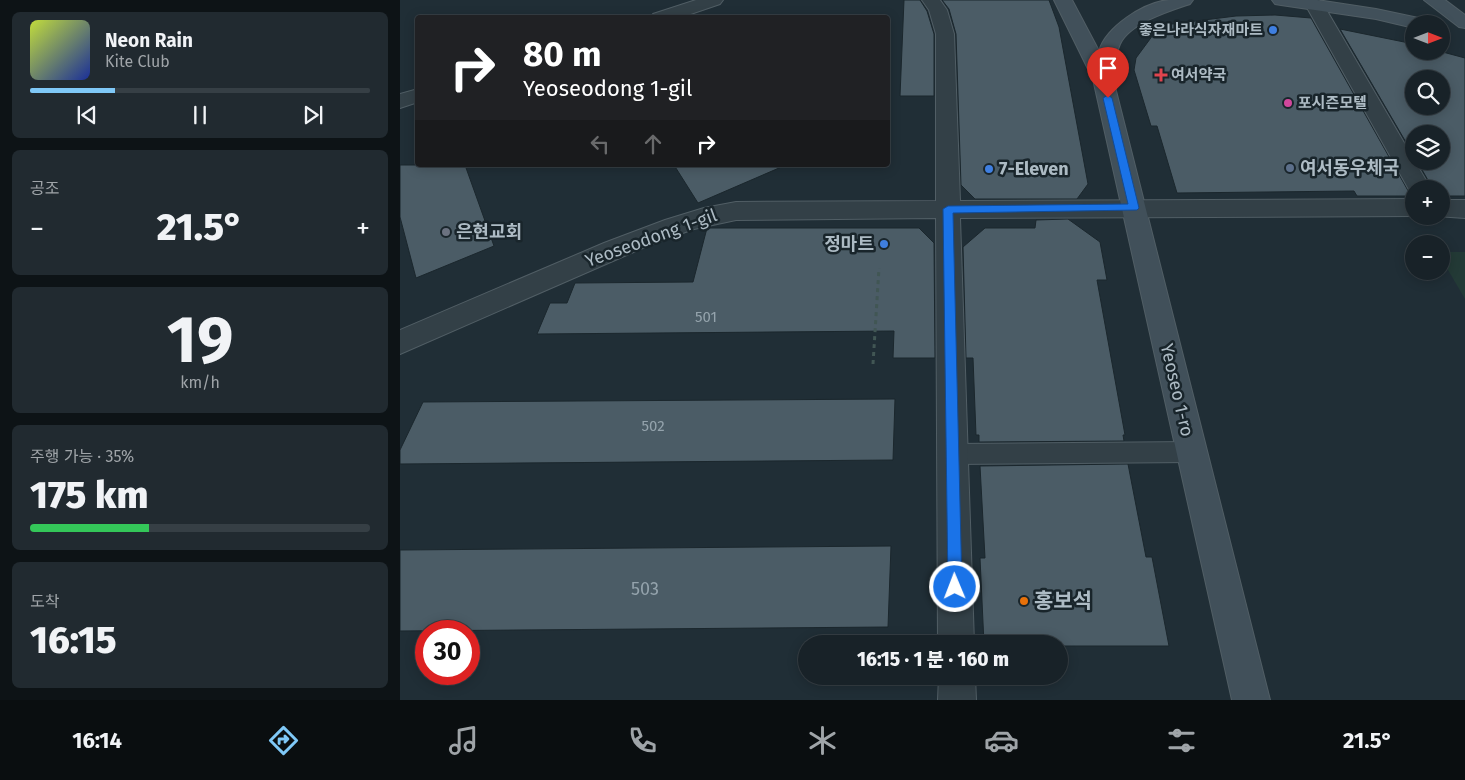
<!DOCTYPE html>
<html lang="ko">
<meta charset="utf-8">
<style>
body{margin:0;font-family:"Fira Sans","Noto Sans KR",sans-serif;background:#212a30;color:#f1f3f6;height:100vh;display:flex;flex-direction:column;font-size:19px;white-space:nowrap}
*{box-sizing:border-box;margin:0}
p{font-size:16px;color:#9fa4a8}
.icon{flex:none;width:28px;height:28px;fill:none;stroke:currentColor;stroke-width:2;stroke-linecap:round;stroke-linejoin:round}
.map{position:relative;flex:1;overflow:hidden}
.side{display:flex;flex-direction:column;gap:12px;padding:12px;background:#0d1316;width:400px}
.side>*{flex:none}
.top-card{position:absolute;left:15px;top:15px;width:475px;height:152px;border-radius:5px;box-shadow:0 2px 12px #0003,0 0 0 1px #363f45;background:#202124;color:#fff;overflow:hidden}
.needle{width:32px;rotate:90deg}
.tools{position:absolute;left:1005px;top:15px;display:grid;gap:10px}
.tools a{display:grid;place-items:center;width:45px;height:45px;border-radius:50%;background:#182228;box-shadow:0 2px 12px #0003,0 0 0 1px #363f45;font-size:25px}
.speed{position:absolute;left:15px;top:620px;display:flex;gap:10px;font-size:25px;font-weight:700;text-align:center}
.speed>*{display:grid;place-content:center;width:65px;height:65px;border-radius:50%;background:#182228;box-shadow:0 2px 12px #0003,0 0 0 1px #363f45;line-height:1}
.speed .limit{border:8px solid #d22;background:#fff;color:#111}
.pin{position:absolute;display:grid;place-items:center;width:42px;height:42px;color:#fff;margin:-51px -21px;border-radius:50% 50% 50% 0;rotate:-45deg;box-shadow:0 0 5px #0007}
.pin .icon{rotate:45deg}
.me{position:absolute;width:55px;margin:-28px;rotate:359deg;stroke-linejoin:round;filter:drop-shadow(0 0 4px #0008)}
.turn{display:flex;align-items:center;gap:18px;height:105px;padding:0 25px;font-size:22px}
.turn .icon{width:65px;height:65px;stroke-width:2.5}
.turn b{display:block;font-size:35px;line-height:42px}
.lanes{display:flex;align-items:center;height:48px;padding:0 25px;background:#0003;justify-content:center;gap:25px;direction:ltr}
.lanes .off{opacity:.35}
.big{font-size:38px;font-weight:800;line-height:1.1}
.side .tile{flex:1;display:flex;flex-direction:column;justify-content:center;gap:8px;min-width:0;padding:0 18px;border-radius:8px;background:#212a30}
.side .dial{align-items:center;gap:0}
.dial b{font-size:65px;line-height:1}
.song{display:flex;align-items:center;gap:15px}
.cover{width:60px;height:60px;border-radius:8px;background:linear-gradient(135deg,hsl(70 70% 55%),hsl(230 70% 35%))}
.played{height:5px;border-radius:2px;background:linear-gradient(90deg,#7fc8f7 25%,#363f45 25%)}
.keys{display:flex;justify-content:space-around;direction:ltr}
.heat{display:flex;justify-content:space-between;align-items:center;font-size:28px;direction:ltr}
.charge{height:8px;border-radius:4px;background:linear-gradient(90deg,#34c759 35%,#363f45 0)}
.trip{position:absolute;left:398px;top:635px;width:270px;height:50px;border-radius:25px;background:#182228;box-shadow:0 2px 12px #0003,0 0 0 1px #363f45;font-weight:800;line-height:50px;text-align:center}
.menu{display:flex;height:80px;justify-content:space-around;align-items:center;background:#0a0e10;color:#9fa4a8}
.menu .icon{width:35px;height:35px}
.menu .current{color:#7fc8f7}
.menu b{font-size:22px;color:#f1f3f6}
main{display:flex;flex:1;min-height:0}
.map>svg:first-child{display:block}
.green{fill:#233a36}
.building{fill:#4b5c66;stroke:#1b272d;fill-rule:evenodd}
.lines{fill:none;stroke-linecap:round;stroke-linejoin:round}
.lane-casing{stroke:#515e65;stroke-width:2}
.street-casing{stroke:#515e65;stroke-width:2}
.secondary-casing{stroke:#515e65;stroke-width:2}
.path{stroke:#415654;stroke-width:3;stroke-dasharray:4 4;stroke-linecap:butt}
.lane{fill:#334047;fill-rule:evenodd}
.street{fill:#334047;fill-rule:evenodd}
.secondary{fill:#41505a;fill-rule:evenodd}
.route{fill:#1a73e8;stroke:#114b97}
.shop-dot{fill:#3f7fe0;stroke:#19252b;stroke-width:2}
.health-dot{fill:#e0444e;stroke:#19252b;stroke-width:2}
.hotel-dot{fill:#d1479c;stroke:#19252b;stroke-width:2}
.service-dot{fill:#5c6f8a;stroke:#19252b;stroke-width:2}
.worship-dot{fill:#6b7280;stroke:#19252b;stroke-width:2}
.food-dot{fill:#e8710a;stroke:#19252b;stroke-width:2}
.labels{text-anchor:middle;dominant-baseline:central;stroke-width:5;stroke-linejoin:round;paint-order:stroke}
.far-poi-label{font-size:15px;font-weight:bold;fill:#adbbc4;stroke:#19252b;text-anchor:start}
.number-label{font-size:15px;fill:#94a3ac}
.poi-label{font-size:18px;font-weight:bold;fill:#adbbc4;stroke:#19252b;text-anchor:start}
.street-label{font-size:18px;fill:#adbbc4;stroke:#19252b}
.near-number-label{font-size:18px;fill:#94a3ac}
.near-poi-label{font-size:21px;font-weight:bold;fill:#adbbc4;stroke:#19252b;text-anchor:start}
</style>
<main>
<section class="side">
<div class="tile">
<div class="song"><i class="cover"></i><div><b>Neon Rain</b><p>Kite Club</p></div></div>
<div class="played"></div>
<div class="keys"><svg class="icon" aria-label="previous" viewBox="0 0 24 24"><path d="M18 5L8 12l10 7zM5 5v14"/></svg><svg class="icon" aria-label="pause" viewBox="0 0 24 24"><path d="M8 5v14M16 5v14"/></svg><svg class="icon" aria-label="next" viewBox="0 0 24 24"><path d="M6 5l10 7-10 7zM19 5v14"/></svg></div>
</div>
<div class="tile"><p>공조</p>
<div class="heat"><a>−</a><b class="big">21.5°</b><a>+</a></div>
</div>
<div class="tile dial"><b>19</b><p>km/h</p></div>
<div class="tile"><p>주행 가능 · 35%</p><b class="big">175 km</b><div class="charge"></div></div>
<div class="tile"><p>도착</p><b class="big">16:15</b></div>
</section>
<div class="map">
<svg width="1065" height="700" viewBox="0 0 1065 700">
<rect width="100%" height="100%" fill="#202e36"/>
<path class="green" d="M1041,252H1065V299L1041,258Z"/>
<path class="building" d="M504,0H520L527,11L534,34V96H500Z
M542,0H649L659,27L688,184L677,199H575L561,185L556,34L549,9Z
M875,15L911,18L1011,196H957L954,191L777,193L757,126H751L734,70L736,58L753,35L772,24L836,16Z
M940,29L1014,44V51H1039L1065,58V196H1041V189H1033L1017,161H1041V134H1014V156ZM1014,79H1041V106H1014Z
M0,165H65L94,246L16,278L0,217Z
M274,165H386L298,203Z
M668,219L700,242L707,280H697L725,435H723L724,441L579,442V435H576L573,358H566L563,247L585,228H635L636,220Z
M307,228H519L534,243L535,358H493L494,331L137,334L150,303H167L175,283L293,282Z
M495,399L493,460L0,464V450L23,402Z
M728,464L746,557H752L769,646H659V644H584L580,558H585L580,466Z
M491,546L488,627L0,631V550Z"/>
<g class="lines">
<g class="lane-casing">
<path id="lane" d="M792,442L799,445L802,452L799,459L792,462L553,464L546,461L543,454L546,447L553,444Z"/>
</g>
<g class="street-casing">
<path id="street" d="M296,0H323L320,4L279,18H250L253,14Z
M522,0H540L547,10L554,34L560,201L1014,199L1015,216L560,218L574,644H538L536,218L336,220L294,229L252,244L0,354V330L204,243L265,220L304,208L336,202L536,201V34L529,10Z
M908,0H919L923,4L1031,189H1014V195H1012L905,4Z
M18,89V102L0,108V94Z
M1041,200H1065V218L1036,216H1041Z
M539,676H575L576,700H538Z"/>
</g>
<g class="secondary-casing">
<path id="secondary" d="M654,0H672L699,51C706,27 744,2 769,0C777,0 785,0 793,0L790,4C769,11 730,23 720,44C715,55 715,68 713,79L870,700H832L693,79Z
M872,0H917L976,9L1028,20L1031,24H1014V28L976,19L881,5L875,4Z
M1024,0H1045L1065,15V28L1059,27Z"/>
</g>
<path class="path" d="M473,364L479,268"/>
<use href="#lane" class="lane"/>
<use href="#street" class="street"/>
<use href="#secondary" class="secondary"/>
</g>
<path class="route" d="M708,95L712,98L739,208L737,210L553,213L562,587L560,592L555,594L550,592L548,587L543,209L548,206L728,204L703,98Z"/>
<g class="shop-dot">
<circle cx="873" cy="30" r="5"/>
<circle cx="589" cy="169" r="5"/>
<circle cx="484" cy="244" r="5"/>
</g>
<path class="health-dot" d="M758.5 67.5h5v5h5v5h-5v5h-5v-5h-5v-5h5z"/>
<circle class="hotel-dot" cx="888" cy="103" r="5"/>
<circle class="service-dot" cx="890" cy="168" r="5"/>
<circle class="worship-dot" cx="46" cy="232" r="5"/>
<circle class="food-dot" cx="624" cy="601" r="5"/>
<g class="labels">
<g class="far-poi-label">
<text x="863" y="30" text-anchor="end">좋은나라식자재마트</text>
<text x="771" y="75">여서약국</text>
<text x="898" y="103">포시즌모텔</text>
</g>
<g class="number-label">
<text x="306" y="317">501</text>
<text x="253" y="426">502</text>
</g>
<g class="poi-label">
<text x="900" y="168">여서동우체국</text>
<text x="599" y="169">7-Eleven</text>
<text x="56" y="232">은현교회</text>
<text x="474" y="244" text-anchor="end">정마트</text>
</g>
<g class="street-label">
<text transform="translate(251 238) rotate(-20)">Yeoseodong 1-gil</text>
<text transform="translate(777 390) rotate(77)">Yeoseo 1-ro</text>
</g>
<g class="near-number-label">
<text x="245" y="589">503</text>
</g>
<g class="near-poi-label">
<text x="634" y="601">홍보석</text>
</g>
</g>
</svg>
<div class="tools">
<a><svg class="needle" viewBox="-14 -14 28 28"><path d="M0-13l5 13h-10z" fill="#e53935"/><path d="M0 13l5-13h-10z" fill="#9fa4a8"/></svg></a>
<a><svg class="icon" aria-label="search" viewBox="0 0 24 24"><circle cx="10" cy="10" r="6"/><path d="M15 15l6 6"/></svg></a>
<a><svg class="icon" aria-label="layers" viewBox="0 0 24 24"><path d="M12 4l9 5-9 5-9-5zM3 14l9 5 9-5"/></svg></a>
<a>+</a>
<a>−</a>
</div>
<div class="speed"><div class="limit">30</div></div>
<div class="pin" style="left:708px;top:98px;background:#d93025"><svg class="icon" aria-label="arrive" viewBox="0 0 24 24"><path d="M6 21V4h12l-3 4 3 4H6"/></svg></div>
<svg class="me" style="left:555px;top:587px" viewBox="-20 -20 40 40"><circle r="17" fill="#1a73e8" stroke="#fff" stroke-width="3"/><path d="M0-11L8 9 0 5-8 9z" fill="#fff"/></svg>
<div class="trip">16:15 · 1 분 · 160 m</div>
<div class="top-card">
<div class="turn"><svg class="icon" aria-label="right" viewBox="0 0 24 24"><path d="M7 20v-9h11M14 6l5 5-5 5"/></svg><div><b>80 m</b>Yeoseodong 1-gil</div></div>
<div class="lanes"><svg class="icon off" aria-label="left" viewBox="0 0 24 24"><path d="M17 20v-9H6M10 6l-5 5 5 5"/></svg><svg class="icon off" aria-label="ahead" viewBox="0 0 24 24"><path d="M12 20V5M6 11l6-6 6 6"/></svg><svg class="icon" aria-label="right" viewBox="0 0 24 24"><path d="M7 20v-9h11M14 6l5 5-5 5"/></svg></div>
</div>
</div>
</main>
<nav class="menu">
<b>16:14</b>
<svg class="icon current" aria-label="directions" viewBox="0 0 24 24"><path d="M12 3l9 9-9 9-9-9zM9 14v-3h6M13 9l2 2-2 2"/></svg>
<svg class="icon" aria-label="music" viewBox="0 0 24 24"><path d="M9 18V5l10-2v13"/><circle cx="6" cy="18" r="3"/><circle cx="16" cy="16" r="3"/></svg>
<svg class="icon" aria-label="phone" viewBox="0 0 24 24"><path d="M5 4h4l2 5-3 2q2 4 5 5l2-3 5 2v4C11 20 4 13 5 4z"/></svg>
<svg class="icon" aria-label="climate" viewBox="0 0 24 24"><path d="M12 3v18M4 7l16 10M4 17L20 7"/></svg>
<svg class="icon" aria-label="car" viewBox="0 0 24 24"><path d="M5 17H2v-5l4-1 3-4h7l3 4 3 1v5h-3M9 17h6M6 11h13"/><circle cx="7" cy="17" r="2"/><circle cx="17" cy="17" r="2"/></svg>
<svg class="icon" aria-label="filters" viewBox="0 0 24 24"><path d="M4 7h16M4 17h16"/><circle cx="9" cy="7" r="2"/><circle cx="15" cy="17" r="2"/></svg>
<b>21.5°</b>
</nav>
